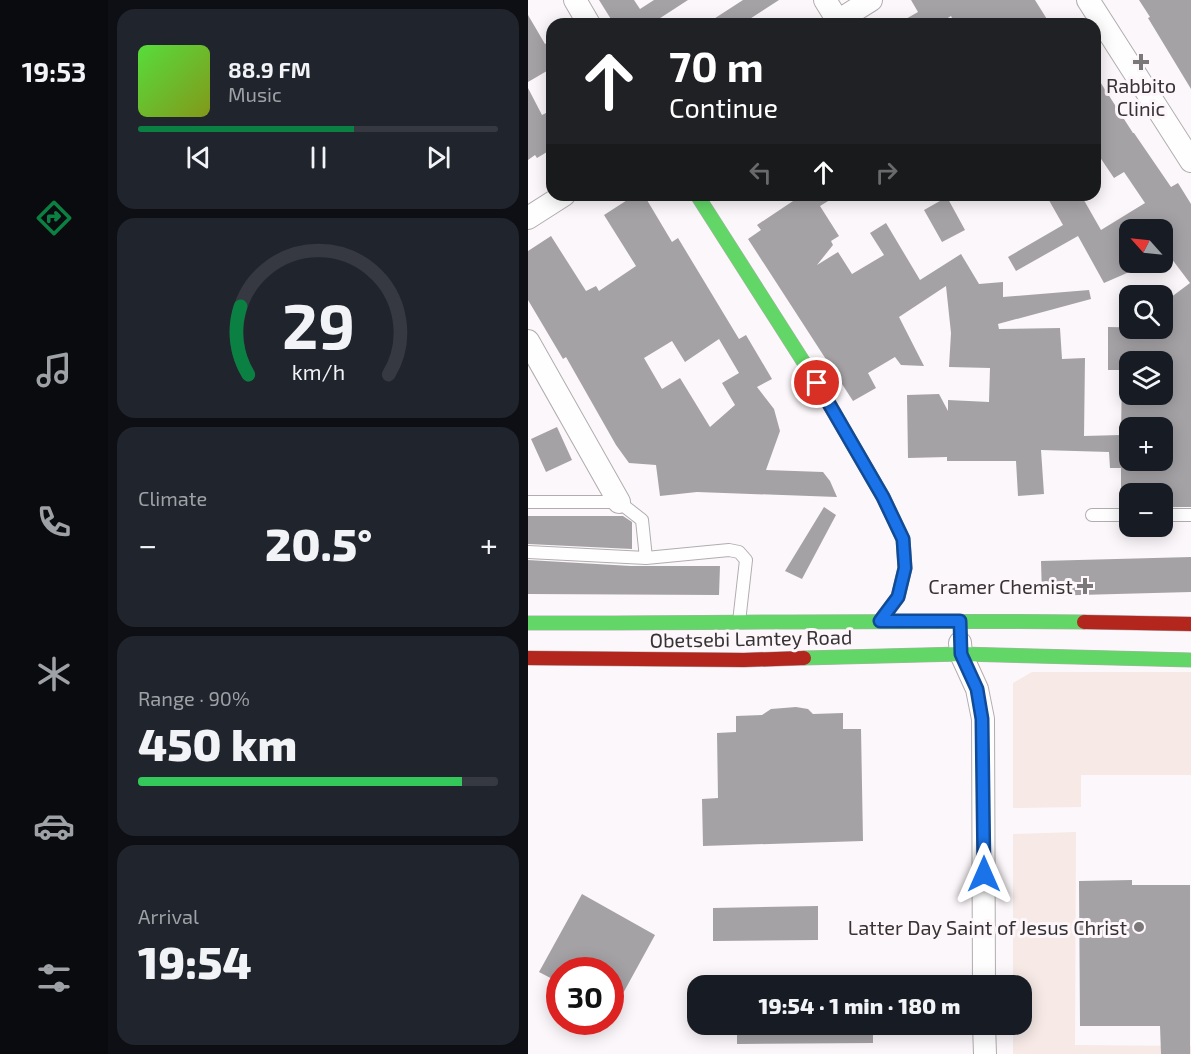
<!DOCTYPE html>
<meta charset="utf-8">
<style>
body{margin:0;font-family:"Exo 2",sans-serif;background:#20242c;color:#f1f3f6;height:100vh;display:flex;flex-direction:column;font-size:22px;white-space:nowrap}
*{box-sizing:border-box;margin:0}
p{font-size:20px;color:#9ea1a6}
.icon{flex:none;width:33px;height:33px;fill:none;stroke:currentColor;stroke-width:2;stroke-linecap:round;stroke-linejoin:round}
.map{position:relative;flex:1;overflow:hidden}
.side{display:flex;flex-direction:column;gap:9px;padding:9px;background:#0d0f14;width:420px}
.side>*{flex:none}
.top-card{position:absolute;left:18px;top:18px;width:555px;height:183px;border-radius:18px;box-shadow:0 3px 15px #0003;background:#202124;color:#fff;overflow:hidden}
.needle{width:39px;rotate:297deg}
.tools{position:absolute;left:591px;top:219px;display:grid;gap:12px}
.tools a{display:grid;place-items:center;width:54px;height:54px;border-radius:12px;background:#171b24;box-shadow:0 3px 15px #0003;font-size:30px}
.speed{position:absolute;left:18px;top:957px;display:flex;gap:12px;font-size:30px;font-weight:700;text-align:center}
.speed>*{display:grid;place-content:center;width:78px;height:78px;border-radius:50%;background:#171b24;box-shadow:0 3px 15px #0003;line-height:1}
.speed .limit{border:9px solid #d22;background:#fff;color:#111}
.pin{position:absolute;display:grid;place-items:center;width:51px;height:51px;color:#fff;margin:-26px;border:3px solid #fff;border-radius:50%;box-shadow:0 2px 6px #0007}
.me{position:absolute;width:66px;margin:-33px;rotate:0deg;stroke-linejoin:round;filter:drop-shadow(0 0 4px #0008)}
.turn{display:flex;align-items:center;gap:21px;height:126px;padding:0 24px;font-size:27px}
.turn .icon{width:78px;height:78px;stroke-width:2.5}
.turn b{display:block;font-size:42px;line-height:51px}
.lanes{display:flex;align-items:center;height:57px;padding:0 24px;background:#0003;justify-content:center;gap:30px;direction:ltr}
.lanes .off{opacity:.35}
.big{font-size:45px;font-weight:800;line-height:1.1}
.side .widget{flex:1;display:flex;flex-direction:column;justify-content:center;gap:9px;min-width:0;padding:0 21px;border-radius:18px;background:#20242c}
.side .dial{align-items:center;gap:0}
.dial svg{height:156px;overflow:visible;fill:none;stroke:#363941;stroke-width:7;stroke-linecap:round;text-anchor:middle}
.dial text{fill:#f1f3f6;stroke:none}
.song{display:flex;align-items:center;gap:18px}
.cover{width:72px;height:72px;border-radius:9px;background:linear-gradient(135deg,hsl(110 70% 55%),hsl(70 70% 35%))}
.played{height:6px;border-radius:3px;background:linear-gradient(90deg,#0b8043 60%,#363941 60%)}
.keys{display:flex;justify-content:space-around;direction:ltr}
.heat{display:flex;justify-content:space-between;align-items:center;font-size:33px;direction:ltr}
.charge{height:9px;border-radius:4px;background:linear-gradient(90deg,#34c759 90%,#363941 0)}
.trip{position:absolute;left:159px;top:975px;width:345px;height:60px;border-radius:18px;background:#171b24;box-shadow:0 3px 15px #0003;font-weight:800;line-height:60px;text-align:center}
main{display:flex;flex:1;min-height:0}
.tabs{display:flex;flex-direction:column;width:108px;justify-content:space-around;align-items:center;background:#090b0e;color:#9ea1a6}
.tabs .icon{width:42px;height:42px}
.tabs .selected{color:#0b8043}
.tabs b{font-size:27px;color:#f1f3f6}
.map>svg:first-child{display:block}
.green{fill:#f6e9e6}
.building{fill:#a5a2a5;fill-rule:evenodd}
.lines{fill:none;stroke-linecap:round;stroke-linejoin:round}
.lane-casing{stroke:#b1adaf;stroke-width:14}
.street-casing{stroke:#b1adaf;stroke-width:24}
.fast-casing{stroke:#b1adaf;stroke-width:15}
.jam-casing{stroke:#b1adaf;stroke-width:15}
.lane{stroke:#fffefe;stroke-width:12}
.street{stroke:#fffefe;stroke-width:22}
.fast{stroke:#63d668;stroke-width:14}
.jam{stroke:#b3261e;stroke-width:14}
.route-casing{stroke:#114b97;stroke-width:15}
.route{stroke:#1a73e8;stroke-width:10}
.poi-dot{fill:#7b7879;stroke:#fdf6fa;stroke-width:2}
.labels{text-anchor:middle;dominant-baseline:central;stroke-width:6;stroke-linejoin:round;paint-order:stroke}
.poi-label{font-size:20px;fill:#363334;stroke:#fdf6fa;text-anchor:end}
.street-label{font-size:20px;fill:#363334;stroke:#fdf6fa}
</style>
<main>
<nav class="tabs">
<b>19:53</b>
<svg class="icon selected" aria-label="directions" viewBox="0 0 24 24"><path d="M12 3l9 9-9 9-9-9zM9 14v-3h6M13 9l2 2-2 2"/></svg>
<svg class="icon" aria-label="music" viewBox="0 0 24 24"><path d="M9 18V5l10-2v13"/><circle cx="6" cy="18" r="3"/><circle cx="16" cy="16" r="3"/></svg>
<svg class="icon" aria-label="phone" viewBox="0 0 24 24"><path d="M5 4h4l2 5-3 2q2 4 5 5l2-3 5 2v4C11 20 4 13 5 4z"/></svg>
<svg class="icon" aria-label="climate" viewBox="0 0 24 24"><path d="M12 3v18M4 7l16 10M4 17L20 7"/></svg>
<svg class="icon" aria-label="car" viewBox="0 0 24 24"><path d="M5 17H2v-5l4-1 3-4h7l3 4 3 1v5h-3M9 17h6M6 11h13"/><circle cx="7" cy="17" r="2"/><circle cx="17" cy="17" r="2"/></svg>
<svg class="icon" aria-label="filters" viewBox="0 0 24 24"><path d="M4 7h16M4 17h16"/><circle cx="9" cy="7" r="2"/><circle cx="15" cy="17" r="2"/></svg>
</nav>
<section class="side">
<div class="widget">
<div class="song"><i class="cover"></i><div><b>88.9 FM</b><p>Music</p></div></div>
<div class="played"></div>
<div class="keys"><svg class="icon" aria-label="previous" viewBox="0 0 24 24"><path d="M18 5L8 12l10 7zM5 5v14"/></svg><svg class="icon" aria-label="pause" viewBox="0 0 24 24"><path d="M8 5v14M16 5v14"/></svg><svg class="icon" aria-label="next" viewBox="0 0 24 24"><path d="M6 5l10 7-10 7zM19 5v14"/></svg></div>
</div>
<div class="widget dial"><svg viewBox="0 0 100 80">
<path d="M14 69A42 42 0 1 1 86 69"/>
<path d="M14 69A42 42 0 0 1 10 34" stroke="#0b8043"/>
<text x="50" y="56" font-size="32" font-weight="700">29</text>
<text x="50" y="72" font-size="11">km/h</text>
</svg></div>
<div class="widget"><p>Climate</p>
<div class="heat"><a>−</a><b class="big">20.5°</b><a>+</a></div>
</div>
<div class="widget"><p>Range · 90%</p><b class="big">450 km</b><div class="charge"></div></div>
<div class="widget"><p>Arrival</p><b class="big">19:54</b></div>
</section>
<div class="map">
<svg width="663" height="1054" viewBox="0 0 663 1054">
<rect width="100%" height="100%" fill="#fcf7fa"/>
<path class="green" d="M504,672H663V775H553V807L485,808V683Z
M548,832L547,1045L663,1046V1054H485V1025L494,1024V986L485,985V834Z"/>
<path class="building" d="M71,0H106L112,9L126,0H160L123,24H86Z
M215,0H251L214,24H178Z
M383,0H507L522,24H427L423,16L410,24H369L390,12Z
M611,0H663V89L620,18L622,17Z
M0,15L17,44L24,40V68L0,82Z
M567,74L605,133H606L643,187L650,183L663,204V507H634V494H602V498H593V468H582L581,452L513,450L516,494L490,496L488,461H419V457L380,458L379,395L411,394L420,411V400L461,402L462,368L421,367L423,333L418,286L371,317L396,366L373,365L367,357L340,373L348,388L325,401L220,239L233,230L229,225L274,195H310L292,206L311,236L303,241L305,245L289,265L310,252L324,274L356,255L342,233L358,223L392,280L433,254L451,284L475,282V297L561,290L563,299L470,324L471,329L532,328L534,359L557,358L556,436L593,435L594,370H580V327L634,328V304L662,283L640,254L634,257V230H602V262H626L617,268L615,266L576,283L550,236L488,271L480,257L535,225L518,195H553L573,230L617,203L596,172L586,178L567,150ZM602,362H634V394H602ZM602,428H634V460H602Z
M0,88L14,115L24,110V149L9,158L7,155L0,160Z
M107,195H116L144,242L150,238L211,339L218,335L244,379L229,387L246,409L252,431L238,470L295,472L302,481L309,497L169,492L132,496L128,465L101,463L88,445L38,357L35,359L0,300V251L23,236L58,291L68,286L71,291L108,266L76,215ZM191,339L211,373L194,383L207,405L182,427L152,378L134,389L116,358L144,341L157,362Z
M419,197L437,230L414,242L396,210Z
M29,427L44,460L18,472L3,439Z
M296,507L308,515L274,579L257,571Z
M0,516H95L104,522V549L0,544Z
M663,557V592L514,596L513,561Z
M0,560L103,566H192L191,595L0,594Z
M268,707L280,709L285,714L315,713V729H333L335,841L175,846L174,799L190,798L189,733L208,732V716L234,715L243,709Z
M604,880V885H662V1054H633L632,1026H552L551,881Z
M54,894L127,935L82,1017V970H32V983L11,972Z
M290,906V940L185,941V908Z
M209,1024H345V1043L209,1044Z"/>
<g class="lines">
<g class="lane-casing">
<path id="lane" d="M0,502H91L114,520L118,558
M564,515H602
M634,515H663
M0,552L118,558L201,550L211,552L218,560L211,622"/>
</g>
<g class="street-casing">
<path id="street" d="M47,0L61,24
M297,0L310,21
M560,0L663,161
M305,24L343,0
M0,218L36,195
M0,341L91,502
M432,643L433,654L449,689L455,719L456,986
M456,1024L457,1054"/>
</g>
<g class="fast-casing">
<path id="fast" d="M169,195L289,383L355,497L375,539L377,568L370,597L352,621
M0,623C185,623 371,620 556,622
M276,658L433,654L663,660"/>
</g>
<g class="jam-casing">
<path id="jam" d="M556,622L663,624
M0,658L216,660L276,658"/>
</g>
<use href="#lane" class="lane"/>
<use href="#street" class="street"/>
<use href="#fast" class="fast"/>
<use href="#jam" class="jam"/>
</g>
<g class="lines">
<g class="route-casing">
<path id="route" d="M289,383L355,497L375,539L377,568L370,597L352,621H432L433,654L449,689L454,719L456,874"/>
</g>
<use href="#route" class="route"/>
</g>
<g class="poi-dot">
<path d="M610 53h6v6h6v6h-6v6h-6v-6h-6v-6h6z"/>
<path d="M554 577h6v6h6v6h-6v6h-6v-6h-6v-6h6z"/>
<circle cx="611" cy="927" r="6"/>
</g>
<g class="labels">
<g class="poi-label">
<text x="613" y="85" text-anchor="middle">Rabbito<tspan x="613" dy="23">Clinic</tspan></text>
<text x="545" y="586">Cramer Chemist</text>
<text x="599" y="927">Latter Day Saint of Jesus Christ</text>
</g>
<g class="street-label">
<text transform="translate(223 638) rotate(-1)">Obetsebi Lamtey Road</text>
</g>
</g>
</svg>
<div class="tools">
<a><svg class="needle" viewBox="-14 -14 28 28"><path d="M0-13l5 13h-10z" fill="#e53935"/><path d="M0 13l5-13h-10z" fill="#9ea1a6"/></svg></a>
<a><svg class="icon" aria-label="search" viewBox="0 0 24 24"><circle cx="10" cy="10" r="6"/><path d="M15 15l6 6"/></svg></a>
<a><svg class="icon" aria-label="layers" viewBox="0 0 24 24"><path d="M12 4l9 5-9 5-9-5zM3 14l9 5 9-5"/></svg></a>
<a>+</a>
<a>−</a>
</div>
<div class="speed"><div class="limit">30</div></div>
<div class="pin" style="left:289px;top:383px;background:#d93025"><svg class="icon" aria-label="arrive" viewBox="0 0 24 24"><path d="M6 21V4h12l-3 4 3 4H6"/></svg></div>
<svg class="me" style="left:456px;top:874px" viewBox="-20 -20 40 40"><path d="M0-17L14 15 0 8-14 15z" fill="#1a73e8" stroke="#fff" stroke-width="4"/></svg>
<div class="trip">19:54 · 1 min · 180 m</div>
<div class="top-card">
<div class="turn"><svg class="icon" aria-label="ahead" viewBox="0 0 24 24"><path d="M12 20V5M6 11l6-6 6 6"/></svg><div><b>70 m</b>Continue</div></div>
<div class="lanes"><svg class="icon off" aria-label="left" viewBox="0 0 24 24"><path d="M17 20v-9H6M10 6l-5 5 5 5"/></svg><svg class="icon" aria-label="ahead" viewBox="0 0 24 24"><path d="M12 20V5M6 11l6-6 6 6"/></svg><svg class="icon off" aria-label="right" viewBox="0 0 24 24"><path d="M7 20v-9h11M14 6l5 5-5 5"/></svg></div>
</div>
</div>
</main>
